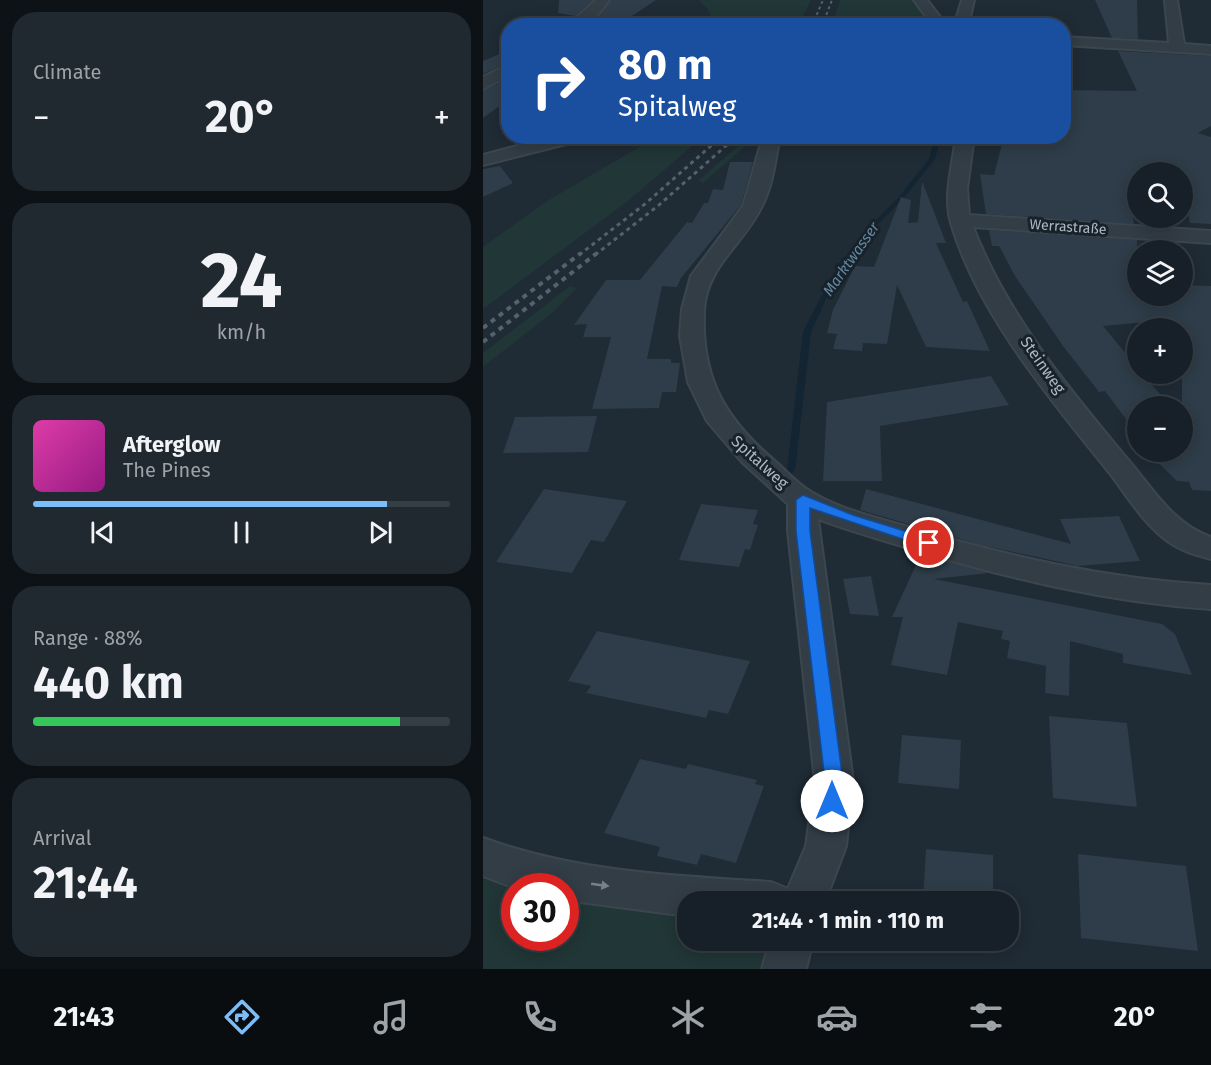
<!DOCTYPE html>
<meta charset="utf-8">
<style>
body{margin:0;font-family:"Fira Sans",sans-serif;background:#202830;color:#f1f3f6;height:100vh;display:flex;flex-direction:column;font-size:22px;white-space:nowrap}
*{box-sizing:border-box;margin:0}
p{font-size:20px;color:#9ea3a8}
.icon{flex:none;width:33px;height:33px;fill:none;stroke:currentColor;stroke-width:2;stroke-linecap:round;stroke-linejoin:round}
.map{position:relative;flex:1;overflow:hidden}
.side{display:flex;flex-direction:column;gap:12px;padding:12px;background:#0d1216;width:483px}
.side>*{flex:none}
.top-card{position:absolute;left:18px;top:18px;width:570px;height:126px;border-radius:24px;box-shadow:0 3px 15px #0003,0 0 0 2px #363e45;background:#1a4fa0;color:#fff;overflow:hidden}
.fabs{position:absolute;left:644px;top:162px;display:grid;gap:12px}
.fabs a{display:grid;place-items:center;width:66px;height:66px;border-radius:50%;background:#172028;box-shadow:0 3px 15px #0003,0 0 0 2px #363e45;font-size:30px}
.speed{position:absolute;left:18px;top:873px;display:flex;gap:12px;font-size:30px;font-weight:700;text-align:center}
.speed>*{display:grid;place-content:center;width:78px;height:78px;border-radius:50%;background:#172028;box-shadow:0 3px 15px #0003,0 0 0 2px #363e45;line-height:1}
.speed .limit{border:9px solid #d22;background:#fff;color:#111}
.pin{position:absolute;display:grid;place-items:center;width:51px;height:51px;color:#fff;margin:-26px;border:3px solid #fff;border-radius:50%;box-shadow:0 2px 6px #0007}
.me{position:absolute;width:66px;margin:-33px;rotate:0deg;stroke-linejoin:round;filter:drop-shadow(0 0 4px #0008)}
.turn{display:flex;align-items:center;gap:21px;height:126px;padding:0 18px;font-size:27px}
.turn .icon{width:78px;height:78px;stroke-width:2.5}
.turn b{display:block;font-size:42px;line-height:51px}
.big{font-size:45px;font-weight:700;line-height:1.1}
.side .tile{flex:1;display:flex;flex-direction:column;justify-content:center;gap:9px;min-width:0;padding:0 21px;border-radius:24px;background:#202830}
.side .dial{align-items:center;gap:0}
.dial b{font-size:78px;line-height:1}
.song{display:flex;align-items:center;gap:18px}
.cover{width:72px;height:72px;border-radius:9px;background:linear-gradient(135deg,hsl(320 70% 55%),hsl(310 70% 35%))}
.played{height:6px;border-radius:3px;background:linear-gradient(90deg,#7dbdf7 85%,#363e45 85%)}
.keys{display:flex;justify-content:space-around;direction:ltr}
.heat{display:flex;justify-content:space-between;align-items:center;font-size:33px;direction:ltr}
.charge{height:9px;border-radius:4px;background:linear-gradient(90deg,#34c759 88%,#363e45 0)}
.trip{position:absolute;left:194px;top:891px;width:342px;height:60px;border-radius:24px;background:#172028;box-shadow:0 3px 15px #0003,0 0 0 2px #363e45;font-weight:700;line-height:60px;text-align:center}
.menu{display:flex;height:96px;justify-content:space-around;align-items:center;background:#090d10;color:#9ea3a8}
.menu .icon{width:42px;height:42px}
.menu .current{color:#7dbdf7}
.menu b{font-size:27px;color:#f1f3f6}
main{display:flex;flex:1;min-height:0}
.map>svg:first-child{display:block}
.green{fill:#213636}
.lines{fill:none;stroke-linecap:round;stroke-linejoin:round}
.stream{fill:#132432;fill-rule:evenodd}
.building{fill:#2e3d49}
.minor-casing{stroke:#3c464f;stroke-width:4}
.minor{fill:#323d46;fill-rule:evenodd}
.rail-far2{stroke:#54626d;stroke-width:2;stroke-dasharray:3 3;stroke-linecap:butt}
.rail-far1{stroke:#54626d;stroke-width:3;stroke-dasharray:4 4;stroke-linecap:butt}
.rail{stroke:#54626d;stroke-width:4;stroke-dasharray:5 5;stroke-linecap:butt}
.oneway{fill:#75818b}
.route{fill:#1a73e8;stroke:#114b97;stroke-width:1.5}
.labels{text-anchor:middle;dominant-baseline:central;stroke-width:6;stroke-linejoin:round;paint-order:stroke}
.far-street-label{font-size:14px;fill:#acb8c3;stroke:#18222a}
.far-water-label{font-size:15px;font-style:italic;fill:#6488a3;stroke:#18222a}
.street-label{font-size:16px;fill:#acb8c3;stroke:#18222a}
</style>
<main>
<section class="side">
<div class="tile"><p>Climate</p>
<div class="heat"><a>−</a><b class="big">20°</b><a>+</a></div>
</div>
<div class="tile dial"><b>24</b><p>km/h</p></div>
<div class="tile">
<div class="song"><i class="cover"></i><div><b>Afterglow</b><p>The Pines</p></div></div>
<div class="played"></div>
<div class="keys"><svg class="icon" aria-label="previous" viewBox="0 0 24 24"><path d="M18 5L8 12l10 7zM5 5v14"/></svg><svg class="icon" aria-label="pause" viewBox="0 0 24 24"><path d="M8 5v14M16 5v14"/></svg><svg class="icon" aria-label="next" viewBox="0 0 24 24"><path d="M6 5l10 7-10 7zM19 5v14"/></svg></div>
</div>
<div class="tile"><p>Range · 88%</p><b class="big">440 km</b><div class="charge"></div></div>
<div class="tile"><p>Arrival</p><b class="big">21:44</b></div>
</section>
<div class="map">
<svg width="728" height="969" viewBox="0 0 728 969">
<rect width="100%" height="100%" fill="#1f2b35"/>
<path class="green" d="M216,0H328L315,26L231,25L225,10Z
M357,0H430L451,25L349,26Z
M175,136L220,137L145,201L0,309V247L64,201Z
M265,137H273L220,183L215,181Z
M87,286L94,288L69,313L0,367V353Z
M0,879L31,889L32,938H82L83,897L204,909V940L294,941L286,969H0Z"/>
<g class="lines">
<path class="stream" d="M452,136H458L452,159L420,199L395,224L347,290L328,332L312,470L308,473L305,472L304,470L320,332L342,289L391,222L416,197L446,159Z"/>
</g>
<path class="building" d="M76,0H110L92,16L75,13Z
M128,0H173L137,24L112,19Z
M612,0H654L655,39L629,38Z
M26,50V62L0,74V61Z
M635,51L728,56V126L715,133L728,137V224L707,223L697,171L654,169V194H647L651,224L503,214L497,174L511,175L521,136H580V90L654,91Z
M26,78V99L0,118V91Z
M247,162H270L258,205L198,278L194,287L179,286L164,359H188V363H197L193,392H179L176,408L109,409L128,337H100L104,324L91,325L123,280H157L204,222L209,223L221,203H225L230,189L240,190Z
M17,166L30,183L0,197V169Z
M439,181L463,243H453L480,302L484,301L507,351L443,347L414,285L404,344L380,343L379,351L350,349L354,334L344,333L350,310L372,266L391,267L418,197L428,200L425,223L435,222Z
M506,230L654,240V296H699V285L728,286V491L709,490L706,482L694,481L664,452H699V326L674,321L620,326L654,367V374H659L688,406H654V434L622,391L616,392L580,346L532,276L516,246H509Z
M508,376L526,405L397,426L399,481H340L344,402Z
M114,416L105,452L20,453L32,417Z
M61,489L144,501L121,542L108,540L89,573L13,562Z
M383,489L588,544L577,519L636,516L657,561L595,566L498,545L377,510Z
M218,504L275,510L270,524L275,525L267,550L262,549L256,567L196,560Z
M438,554L506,573L451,579L679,624L692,634L709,675L640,663V654L587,641L586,696L562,693L563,666L524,658L527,641L518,639L520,631L475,622L464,675L408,665L420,617H409Z
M388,576L396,616L367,614L360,579Z
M114,631L267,661L245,714L226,710L223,718L103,693L108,686L85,681Z
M566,716L644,723L654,807L570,798Z
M419,735L478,740L476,789L415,783Z
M157,759L203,769L205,764L274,780L272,784L281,786L253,863L218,854L214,865L174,856L177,847L121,833Z
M443,849L510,855V902H440Z
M595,854L703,866L715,951L598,938Z"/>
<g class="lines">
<g class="minor-casing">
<path id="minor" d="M113,0H126C113,18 106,26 84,26Z
M431,0H444L464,26H450Z
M479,0H491L485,26H471Z
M682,0H694L701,44L728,46V54L580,45V37L686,43Z
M26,64V75L0,89V77Z
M71,136H101L99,140L0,165V155Z
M280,136H297C292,160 290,185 279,206C261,244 223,266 221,311C218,380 243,420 294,463C304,472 313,482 325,490C354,509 389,516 422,526C523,556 623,579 728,585V609C623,602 523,578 422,547C393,538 363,530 335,519L370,781L363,846L342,902H204V916L82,900V886L32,888L0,876V838C93,872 191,876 288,882L303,888L304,891L323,846L332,781L305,531V504L259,462L224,421L205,382L197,336L199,309L208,276L260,206Z
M473,136H491L484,189L486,215L728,231V243L490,227C524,315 586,389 646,461C670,489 691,525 728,537V559C713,555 698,551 686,542C662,525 646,499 629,476C570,402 495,315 468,223C460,194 470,165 473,136Z
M287,940H330L323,969H279Z"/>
</g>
<use href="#minor" class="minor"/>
<path class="rail-far2" d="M329,26L340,0
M339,26L349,0"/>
<path class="rail-far1" d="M96,255L162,204L239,136
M112,255L176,205L254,136"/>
<path class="rail" d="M0,328L98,253
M0,342L114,253"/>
</g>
<defs><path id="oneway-solid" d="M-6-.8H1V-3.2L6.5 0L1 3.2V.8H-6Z" transform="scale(1.5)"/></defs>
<use class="oneway" href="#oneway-solid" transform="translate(117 885) rotate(8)"/>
<path class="route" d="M320,495L370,515L451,540L453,543L446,548L327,508V531L360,781L356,807L349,809L343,807L340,801L342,781L313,531V500Z"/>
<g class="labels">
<g class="far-street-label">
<text transform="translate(585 227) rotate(4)">Werrastraße</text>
</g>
<g class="far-water-label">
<text transform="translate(368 259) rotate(-55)">Marktwasser</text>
</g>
<g class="street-label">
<text transform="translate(560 365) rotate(55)">Steinweg</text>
<text transform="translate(277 462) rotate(42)">Spitalweg</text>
</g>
</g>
</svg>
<div class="fabs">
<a><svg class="icon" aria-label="search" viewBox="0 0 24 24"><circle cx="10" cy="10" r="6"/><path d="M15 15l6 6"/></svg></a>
<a><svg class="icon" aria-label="layers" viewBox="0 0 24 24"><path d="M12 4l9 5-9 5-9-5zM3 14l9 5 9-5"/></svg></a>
<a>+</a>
<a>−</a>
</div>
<div class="speed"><div class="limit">30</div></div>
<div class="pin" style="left:446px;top:543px;background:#d93025"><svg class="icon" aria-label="arrive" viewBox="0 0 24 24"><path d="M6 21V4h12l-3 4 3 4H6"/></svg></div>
<svg class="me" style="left:349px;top:801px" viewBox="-20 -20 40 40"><circle r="19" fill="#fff"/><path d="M0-13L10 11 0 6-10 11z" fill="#1a73e8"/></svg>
<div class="trip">21:44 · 1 min · 110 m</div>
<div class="top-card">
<div class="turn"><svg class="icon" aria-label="right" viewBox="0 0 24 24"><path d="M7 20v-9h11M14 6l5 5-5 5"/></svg><div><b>80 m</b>Spitalweg</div></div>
</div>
</div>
</main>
<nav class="menu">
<b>21:43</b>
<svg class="icon current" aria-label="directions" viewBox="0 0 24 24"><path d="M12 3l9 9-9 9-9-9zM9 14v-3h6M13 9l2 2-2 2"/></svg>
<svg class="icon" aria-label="music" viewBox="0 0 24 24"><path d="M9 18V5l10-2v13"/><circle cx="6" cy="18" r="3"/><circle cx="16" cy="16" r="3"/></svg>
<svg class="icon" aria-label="phone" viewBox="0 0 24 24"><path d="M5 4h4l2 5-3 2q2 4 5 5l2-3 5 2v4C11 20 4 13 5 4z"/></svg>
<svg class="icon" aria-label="climate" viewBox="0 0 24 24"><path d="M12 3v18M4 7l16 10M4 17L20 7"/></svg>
<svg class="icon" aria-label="car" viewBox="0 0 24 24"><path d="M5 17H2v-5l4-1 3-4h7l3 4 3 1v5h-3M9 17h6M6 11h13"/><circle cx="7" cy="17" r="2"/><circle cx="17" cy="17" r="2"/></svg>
<svg class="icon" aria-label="filters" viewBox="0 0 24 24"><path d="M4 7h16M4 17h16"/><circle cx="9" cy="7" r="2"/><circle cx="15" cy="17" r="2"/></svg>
<b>20°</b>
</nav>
